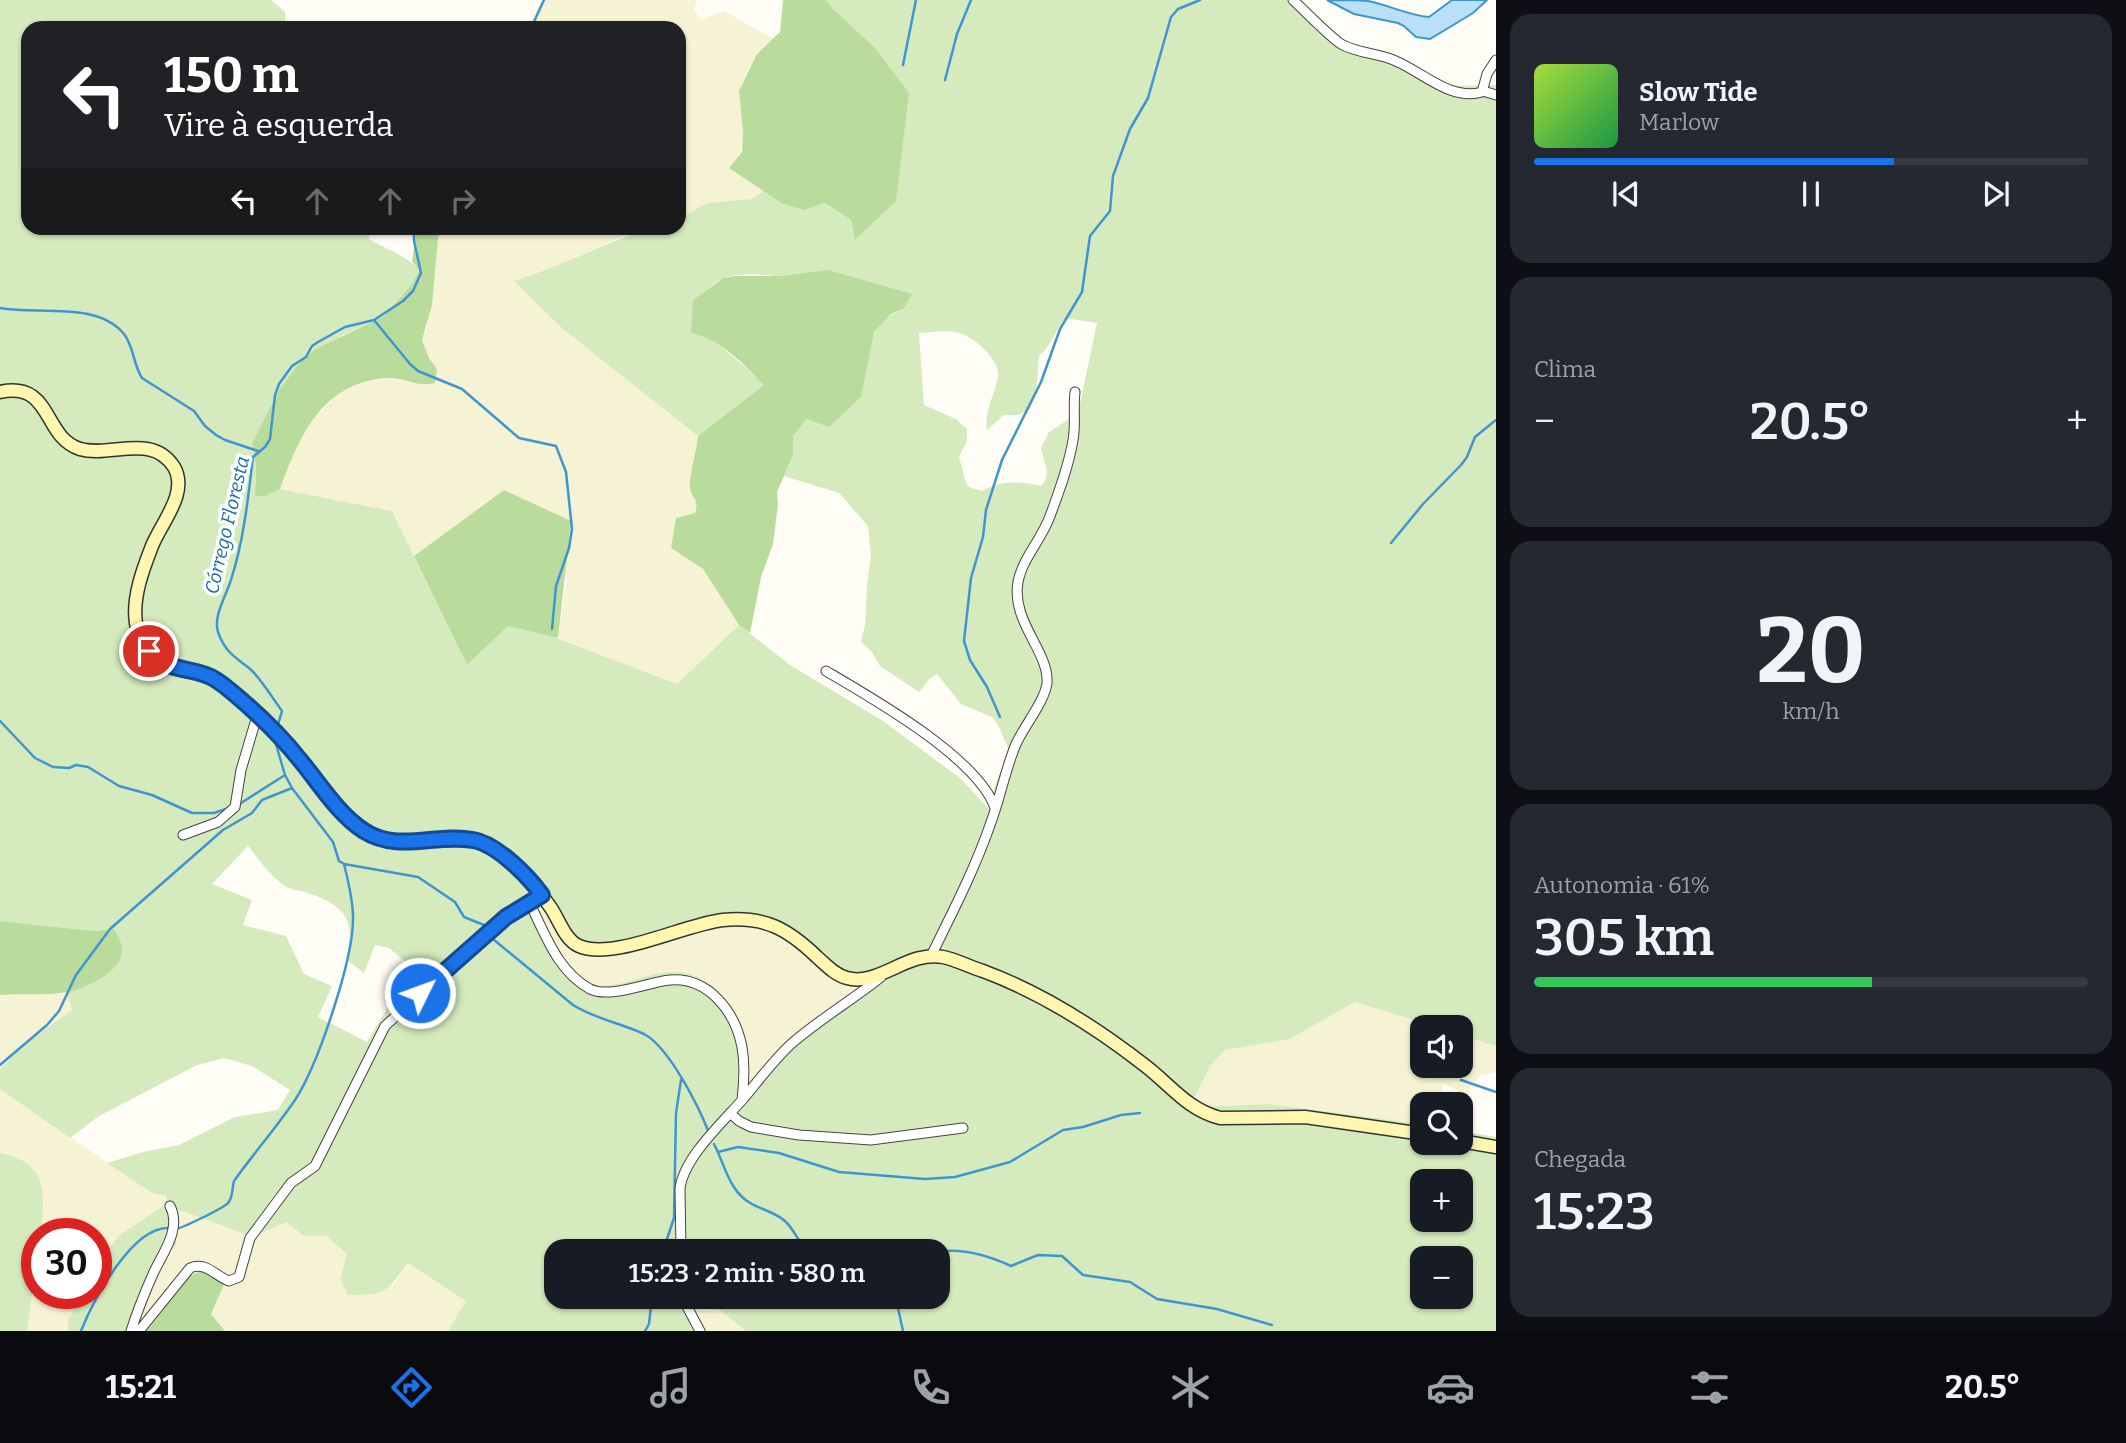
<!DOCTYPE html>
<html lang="pt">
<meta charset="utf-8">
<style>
body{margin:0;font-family:Bitter,serif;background:#242831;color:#f1f3f6;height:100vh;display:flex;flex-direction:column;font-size:26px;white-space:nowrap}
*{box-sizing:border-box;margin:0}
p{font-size:23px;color:#9ea1a6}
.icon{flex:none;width:38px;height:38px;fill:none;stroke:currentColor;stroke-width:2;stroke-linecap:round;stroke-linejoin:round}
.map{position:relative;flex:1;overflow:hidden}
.details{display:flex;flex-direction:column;gap:14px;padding:14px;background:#0d0f14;width:630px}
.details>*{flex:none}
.guide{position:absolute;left:21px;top:21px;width:665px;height:214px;border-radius:21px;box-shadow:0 2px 5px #0004;background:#202124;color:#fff;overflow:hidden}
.tools{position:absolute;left:1410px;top:1015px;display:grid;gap:14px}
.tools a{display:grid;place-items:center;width:63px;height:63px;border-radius:14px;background:#171b24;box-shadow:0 2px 5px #0004;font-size:35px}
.speed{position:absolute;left:21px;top:1218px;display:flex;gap:14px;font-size:35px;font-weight:700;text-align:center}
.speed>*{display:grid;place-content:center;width:91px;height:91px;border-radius:50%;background:#171b24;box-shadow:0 2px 5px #0004;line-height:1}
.speed .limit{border:10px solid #d22;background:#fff;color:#111}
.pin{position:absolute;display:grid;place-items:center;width:60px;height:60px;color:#fff;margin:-30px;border:4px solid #fff;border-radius:50%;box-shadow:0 2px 7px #0007}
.me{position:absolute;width:77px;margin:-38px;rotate:48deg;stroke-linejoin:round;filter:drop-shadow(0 0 5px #0008)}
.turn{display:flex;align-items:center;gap:24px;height:147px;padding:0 28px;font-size:32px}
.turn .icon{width:91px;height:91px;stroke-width:2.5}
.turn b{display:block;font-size:49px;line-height:60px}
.lanes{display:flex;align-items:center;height:66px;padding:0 28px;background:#0003;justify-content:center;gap:35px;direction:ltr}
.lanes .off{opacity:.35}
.big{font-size:52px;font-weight:600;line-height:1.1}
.details .widget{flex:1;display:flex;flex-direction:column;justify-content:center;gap:10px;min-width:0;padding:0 24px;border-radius:21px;background:#242831}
.details .dial{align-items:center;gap:0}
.dial b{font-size:91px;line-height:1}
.song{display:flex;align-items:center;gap:21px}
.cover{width:84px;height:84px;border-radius:10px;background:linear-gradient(135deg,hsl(80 70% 55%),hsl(140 70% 35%))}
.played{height:7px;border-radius:4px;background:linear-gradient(90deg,#1a73e8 65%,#363941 65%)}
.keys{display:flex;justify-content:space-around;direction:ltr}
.heat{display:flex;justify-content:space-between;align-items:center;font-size:38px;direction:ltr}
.charge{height:10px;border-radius:5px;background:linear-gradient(90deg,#34c759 61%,#363941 0)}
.trip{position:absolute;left:544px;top:1239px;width:406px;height:70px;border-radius:21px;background:#171b24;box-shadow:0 2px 5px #0004;font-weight:600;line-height:70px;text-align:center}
.dock{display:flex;height:112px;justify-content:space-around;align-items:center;background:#090b0e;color:#9ea1a6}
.dock .icon{width:49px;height:49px}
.dock .on{color:#1a73e8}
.dock b{font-size:32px;color:#f1f3f6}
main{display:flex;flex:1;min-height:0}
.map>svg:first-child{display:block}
.farmland{fill:#f6f3d4}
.green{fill:#d5ebbd;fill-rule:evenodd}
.forest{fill:#b9dc9c}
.water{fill:#b9e0f7;stroke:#3f96cf;stroke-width:2}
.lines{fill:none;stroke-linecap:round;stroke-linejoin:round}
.stream{stroke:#3f96cf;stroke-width:2.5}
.street-casing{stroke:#444;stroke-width:11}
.secondary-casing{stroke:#333;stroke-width:15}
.street{stroke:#fff;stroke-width:9}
.secondary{stroke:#fff6b0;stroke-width:12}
.route-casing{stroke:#114b97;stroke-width:18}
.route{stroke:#1a73e8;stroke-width:12}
.labels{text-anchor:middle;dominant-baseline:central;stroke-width:7;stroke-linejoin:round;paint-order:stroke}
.water-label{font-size:19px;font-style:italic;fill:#1768a6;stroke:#fff}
</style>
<main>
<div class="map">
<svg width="1496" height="1331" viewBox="0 0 1496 1331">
<rect width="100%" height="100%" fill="#fffdf5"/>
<path class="farmland" d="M542,0H697L694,10L701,20L724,11L774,39L757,54L739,91L743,132L741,152L729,168L763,191L751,199L707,203L679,219V28H528Z
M439,228H663L622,236L566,262L514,281L564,330L698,436L690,488L697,502V507L695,513L674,535L671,548L703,569L739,625L677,684L558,638L567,577L504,490L414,556L392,511L280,489L294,451L314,417L340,392L364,383L389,377L413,383H435L437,370L429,358L422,340L427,327Z
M541,904L706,923L770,924L871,982L748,1081L717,989L684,971H667L627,983L604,986L582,981L563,964L534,908Z
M66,992L72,1010L26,1043L0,1069V995Z
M1355,1002L1437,1027H1423V1066H1461V1035L1496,1046V1072L1480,1076L1472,1084L1468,1095L1443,1084L1439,1104H1423V1124L1269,1104L1218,1106L1192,1103L1211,1065L1225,1050L1290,1039Z
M0,1089L152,1193L167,1196L166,1204L120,1235L96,1270V1234H40L41,1226L7,1154L0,1153Z
M175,1209L253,1237L286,1222L304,1236H326L347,1254L340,1279L393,1285L408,1263L467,1301L448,1331H225L211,1314L189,1277L146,1331H132Z
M37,1254V1293H83L68,1320V1331H27Z
M683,1297H704L746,1331H702Z"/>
<path class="green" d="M0,0H271L285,12V28H28V228H370L369,239C384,248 408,257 419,269L412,284L384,316L341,336L278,392L252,443L256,466L255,496H265L280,489L392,511L467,665L508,626L554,637L677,684L739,625L790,665L883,721L960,778L989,809L996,782L1009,750L998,725L992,717L961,704L937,674L929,679L919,692L880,666L872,652L861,642L865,625L867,585L871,555L868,526L839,493L784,476L793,455V436L870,345C875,326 885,317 903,309C860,297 766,263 724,278C714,282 703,293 694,300L705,335L723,348L765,385L698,436L564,330L514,281C531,275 548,269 565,262C606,246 633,228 679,228V219L707,203L751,199L763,191L781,203H823L851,220L855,239L896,201L833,9L826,0H1294L1343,45L1387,59L1431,79L1454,86L1496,85V1046L1461,1035V1027H1436L1355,1002L1290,1039L1225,1050L1211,1065L1192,1103L1218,1106L1269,1104L1423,1124V1143H1461V1131L1496,1137V1331H746L704,1297H938V1251H556V1297H683L702,1331H448L466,1301L408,1263C384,1294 388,1294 348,1295L340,1279L347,1254L326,1236H304L286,1222L253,1237L176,1209V1246L159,1261L132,1331H68V1320L83,1293H96V1270L110,1247L120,1235L166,1204L167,1196L152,1193L107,1163L143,1152L179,1145L235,1117L278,1110L290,1090L252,1066L224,1058L197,1065L99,1116L70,1138L0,1089V1069L26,1043L72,1010L66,992L91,984L114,929L94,931L0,921ZM1065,318L1097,323L1078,413L1049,432L1041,448C1043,461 1053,475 1041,486C1020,481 1000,480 982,491L969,487L966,483L959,457L967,441V429L956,419L924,405L919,333C933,332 949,329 962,334C976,339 1001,361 998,377C995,394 984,411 987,430L1004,415H1018L1030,409L1036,393L1039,356C1051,346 1055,331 1065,318ZM248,846C259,859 270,876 285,886C290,890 298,890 305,892C344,905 357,918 346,959L364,973L375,945L389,948L419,973L392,1000L367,1042L318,1017L332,986L304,974L286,936L243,925L252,900L212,884ZM542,904C555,927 563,951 593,955L739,921L787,933L864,984H869L748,1081C739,1052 738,1013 717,990C713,985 705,981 699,978C653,952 609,1016 564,965C552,952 542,925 534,908ZM1423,1181H1461V1220H1423ZM1423,1258H1461V1297H1423Z
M0,1153C48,1162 46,1194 40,1234H37V1254L27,1331H0Z"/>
<path class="forest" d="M783,0H826L833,9L875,48L909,93L896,201L855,240L851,220L824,203L804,210L781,203L729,168L742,152L743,132L739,91L757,54L780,32Z
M422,228H439L432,305L422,340L429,358L437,369L435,383C419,388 403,377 387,378C321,383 300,436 280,489L265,496H255L256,466L252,443L278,392L297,366L316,349L384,316L412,284L419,270L412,261L416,234Z
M828,270L912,294L903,309L891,314L874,332L861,397L829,427L807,419L793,436V455L777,492L778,504L773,544L761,577L750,633L739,625L703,569L671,548L676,518L695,513C700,498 691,499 690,487C689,478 697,447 698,436L764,385C744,365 720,338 691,333L693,300L723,278L735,276H783Z
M504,490L571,521L558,638L508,626L467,665L414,556Z
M0,921L94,931L114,929C117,935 122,942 122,949C123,972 85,989 66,992C45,996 21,993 0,995Z
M205,1268L225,1282L211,1314L225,1331H146L189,1277Z"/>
<path class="water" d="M1327,0C1340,0 1355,0 1368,1C1389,5 1407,15 1429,17L1452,0H1487L1473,13L1430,39L1416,37L1404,26L1398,23L1354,14Z"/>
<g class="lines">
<path class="stream" d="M531,28L544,0
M903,65L916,0
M945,80L957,34L971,0
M0,308C37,315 97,301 124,334C134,347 133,364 142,378L194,411L205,426L216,435L225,440L258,451
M374,320L410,364L418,371L462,389L519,438L556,446L566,472L572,529L569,548L556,586L552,629
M1391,543L1423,504L1461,465L1467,457L1475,437L1496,420
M1000,717L987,687L970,660L964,641L971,578L983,537L986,510L1002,460L1041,382L1060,329L1082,292L1090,236L1110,211L1113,176L1130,129L1148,98L1171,17L1178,9L1200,0
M0,721L35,758L53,767L69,768L76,765L88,767L119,786L152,795L192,813H214L229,808
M277,728L282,711C274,700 259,676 249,668C234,656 225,652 218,632C213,616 226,596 231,580C244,539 248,499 253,457L265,447L270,439L275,395L279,384L292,366L306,357L312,346L318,342L345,327L374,320L403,301L413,291L421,273L414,241V228
M275,741L285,775L292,788L333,842L339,861L344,864L418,877L455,902L464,917L484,925L493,939L573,1005C595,1019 621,1023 644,1034C669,1047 699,1107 709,1133
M241,803L285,775
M0,1065L47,1025L59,1011L76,975L110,929L223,830L252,813L262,800L292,788
M1461,1080L1496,1092
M714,1144C725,1165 729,1192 752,1204C763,1210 777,1213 786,1222C798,1234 798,1248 817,1251
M718,1152L738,1147L779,1153L839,1172L925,1179L955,1177L1010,1162L1063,1130L1083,1127L1121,1115L1140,1113
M176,1229C182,1228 224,1208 228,1203C233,1198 232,1188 234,1181C254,1153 276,1128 295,1100C318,1065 354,958 353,917C353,899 348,881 344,864
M663,1251L674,1218L676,1113L681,1080
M821,1251L846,1248L863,1251
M938,1252C961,1248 989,1256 1011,1266L1038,1255L1062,1256L1083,1275L1130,1282L1157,1299L1217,1309L1272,1325
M887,1297L888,1301L898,1308L903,1331
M81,1331C93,1301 132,1226 169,1228
M645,1331L649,1324L652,1297"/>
<g class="street-casing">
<path id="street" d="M1293,0C1305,11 1329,36 1341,44C1355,52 1372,53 1388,58C1418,67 1448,102 1482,92L1487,74L1496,60
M1483,91L1496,95
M826,671C872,698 978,758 995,808
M183,835L218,822L235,807L241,770L257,716
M529,902C545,933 557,971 590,989C610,999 648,982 670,980C708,977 735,1011 742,1047C745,1064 744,1083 742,1100
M931,956C952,913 974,871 990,825C1000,799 1005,770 1016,744C1024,726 1045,701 1047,683C1049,651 1011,622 1018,582C1022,559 1042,539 1050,516C1059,492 1069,465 1073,440C1076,424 1073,408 1075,392
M730,1113L739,1121L751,1127L799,1135L871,1140L963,1128
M681,1251L680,1189C683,1158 724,1121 744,1098C759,1080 773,1061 790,1045C818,1020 851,1001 881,977
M682,1297L700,1331
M131,1331C137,1312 145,1292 153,1274C162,1254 182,1229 170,1206
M139,1331L190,1268C206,1261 215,1276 229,1281L239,1277L250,1238L291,1183L315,1166L385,1026L506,917L543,895"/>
</g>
<g class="secondary-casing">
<path id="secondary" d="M0,392C53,381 42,437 80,449C110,458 152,432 174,467C189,493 161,523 152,546C143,569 132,598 136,623C139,647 158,665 181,670C189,672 198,672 207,675C216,679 225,686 233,693C254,711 275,732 294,752C325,785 346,832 394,842C417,843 440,837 463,839C500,841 531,879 551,908C559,920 565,940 579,946C613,961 685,924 723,920C765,916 788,929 817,957C826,965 835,975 847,978C878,987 908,950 943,957C957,960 970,967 983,971C1042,993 1094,1026 1143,1064C1170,1084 1186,1109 1220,1118L1305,1117L1423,1134
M1461,1141L1496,1147"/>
</g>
<use href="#street" class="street"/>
<use href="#secondary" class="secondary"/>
</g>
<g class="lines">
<g class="route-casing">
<path id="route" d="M149,651C165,670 184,667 206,675C215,678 225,686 232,692C256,712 281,736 300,760C320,784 337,813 364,831C399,853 436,833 473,840C497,844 528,876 542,895L506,917L420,993"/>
</g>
<use href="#route" class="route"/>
</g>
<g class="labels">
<g class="water-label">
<text transform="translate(227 525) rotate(-77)">Córrego Floresta</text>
</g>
</g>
</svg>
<div class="tools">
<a><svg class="icon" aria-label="sound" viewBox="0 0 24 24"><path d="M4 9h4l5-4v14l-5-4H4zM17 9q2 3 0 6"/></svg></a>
<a><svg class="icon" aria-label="search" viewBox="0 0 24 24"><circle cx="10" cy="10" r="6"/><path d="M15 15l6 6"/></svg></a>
<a>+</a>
<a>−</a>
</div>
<div class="speed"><div class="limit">30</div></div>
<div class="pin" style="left:149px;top:651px;background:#d93025"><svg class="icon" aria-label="arrive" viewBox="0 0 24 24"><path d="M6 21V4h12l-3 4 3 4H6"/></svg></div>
<svg class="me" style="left:420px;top:993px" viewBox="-20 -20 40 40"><circle r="17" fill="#1a73e8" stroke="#fff" stroke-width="3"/><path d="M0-11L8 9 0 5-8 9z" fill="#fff"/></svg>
<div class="trip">15:23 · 2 min · 580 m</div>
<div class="guide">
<div class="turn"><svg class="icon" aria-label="left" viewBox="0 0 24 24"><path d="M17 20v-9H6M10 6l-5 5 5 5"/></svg><div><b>150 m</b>Vire à esquerda</div></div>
<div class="lanes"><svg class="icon" aria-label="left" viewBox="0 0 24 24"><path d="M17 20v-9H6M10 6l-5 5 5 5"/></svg><svg class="icon off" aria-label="ahead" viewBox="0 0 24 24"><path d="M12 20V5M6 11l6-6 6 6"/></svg><svg class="icon off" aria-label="ahead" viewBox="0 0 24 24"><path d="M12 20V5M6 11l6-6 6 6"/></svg><svg class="icon off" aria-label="right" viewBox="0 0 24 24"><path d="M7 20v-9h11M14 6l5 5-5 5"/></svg></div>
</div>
</div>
<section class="details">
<div class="widget">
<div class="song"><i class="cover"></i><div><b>Slow Tide</b><p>Marlow</p></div></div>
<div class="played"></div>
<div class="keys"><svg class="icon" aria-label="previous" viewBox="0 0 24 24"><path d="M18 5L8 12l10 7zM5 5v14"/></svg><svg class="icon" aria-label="pause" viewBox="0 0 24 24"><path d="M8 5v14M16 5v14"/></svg><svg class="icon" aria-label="next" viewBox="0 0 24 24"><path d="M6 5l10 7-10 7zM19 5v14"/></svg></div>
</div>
<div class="widget"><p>Clima</p>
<div class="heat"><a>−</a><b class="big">20.5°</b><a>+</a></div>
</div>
<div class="widget dial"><b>20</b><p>km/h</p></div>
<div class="widget"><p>Autonomia · 61%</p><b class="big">305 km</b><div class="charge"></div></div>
<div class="widget"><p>Chegada</p><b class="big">15:23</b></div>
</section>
</main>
<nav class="dock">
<b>15:21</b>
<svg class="icon on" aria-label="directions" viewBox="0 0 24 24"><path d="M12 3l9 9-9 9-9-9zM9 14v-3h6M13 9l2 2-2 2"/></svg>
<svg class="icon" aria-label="music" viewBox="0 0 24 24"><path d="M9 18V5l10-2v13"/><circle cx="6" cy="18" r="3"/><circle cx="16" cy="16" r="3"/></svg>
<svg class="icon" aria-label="phone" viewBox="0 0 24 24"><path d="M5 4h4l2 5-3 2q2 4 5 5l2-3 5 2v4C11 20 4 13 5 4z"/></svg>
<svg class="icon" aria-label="climate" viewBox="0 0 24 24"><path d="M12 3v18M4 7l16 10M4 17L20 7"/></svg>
<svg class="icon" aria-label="car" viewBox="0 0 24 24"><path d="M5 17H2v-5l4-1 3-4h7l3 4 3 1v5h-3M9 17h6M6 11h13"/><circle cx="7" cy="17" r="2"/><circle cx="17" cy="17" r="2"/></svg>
<svg class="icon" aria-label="filters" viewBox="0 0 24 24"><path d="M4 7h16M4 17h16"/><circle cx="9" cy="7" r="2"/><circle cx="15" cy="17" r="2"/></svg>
<b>20.5°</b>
</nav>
